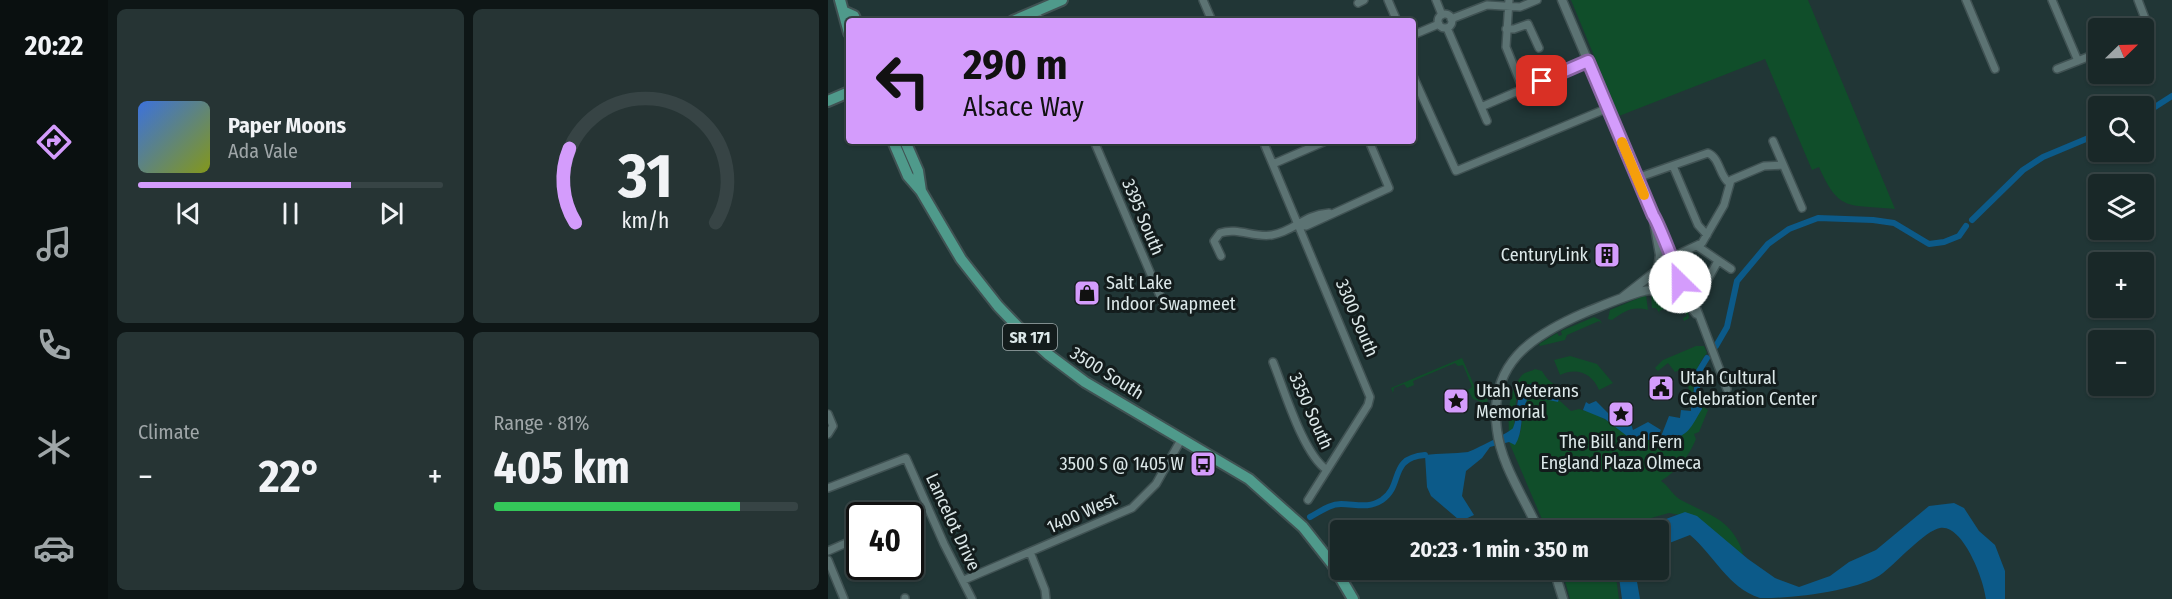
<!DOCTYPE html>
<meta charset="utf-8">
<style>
body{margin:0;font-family:"Fira Sans Condensed",sans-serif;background:#263434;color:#f1f3f6;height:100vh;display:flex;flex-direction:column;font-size:22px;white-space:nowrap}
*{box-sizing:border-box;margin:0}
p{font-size:20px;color:#9fa6a8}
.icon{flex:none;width:33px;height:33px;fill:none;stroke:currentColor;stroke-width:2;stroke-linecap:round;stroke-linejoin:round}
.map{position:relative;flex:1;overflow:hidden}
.drawer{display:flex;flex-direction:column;gap:9px;padding:9px;background:#0e1616;width:720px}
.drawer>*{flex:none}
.hud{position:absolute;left:18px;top:18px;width:570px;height:126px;border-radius:6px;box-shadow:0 2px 4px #0004,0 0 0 2px #374445;background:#d49cfc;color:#111;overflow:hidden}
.needle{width:39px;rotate:67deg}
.controls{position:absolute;left:1260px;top:18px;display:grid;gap:12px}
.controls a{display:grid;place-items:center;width:66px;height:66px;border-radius:6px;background:#192828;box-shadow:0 2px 4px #0004,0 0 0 2px #374445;font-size:30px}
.speed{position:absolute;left:18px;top:502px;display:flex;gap:12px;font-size:30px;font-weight:700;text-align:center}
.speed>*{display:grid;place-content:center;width:78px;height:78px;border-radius:50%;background:#192828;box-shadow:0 2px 4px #0004,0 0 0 2px #374445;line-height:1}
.speed .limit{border:3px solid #111;border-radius:9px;background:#fff;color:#111}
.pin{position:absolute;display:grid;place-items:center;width:51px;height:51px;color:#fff;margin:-26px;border-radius:12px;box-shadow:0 3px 9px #0006}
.me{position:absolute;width:66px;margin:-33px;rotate:337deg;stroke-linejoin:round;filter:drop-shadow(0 0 4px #0008)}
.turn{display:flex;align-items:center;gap:21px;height:126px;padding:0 18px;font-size:27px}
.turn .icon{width:78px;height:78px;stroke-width:2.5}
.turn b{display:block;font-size:42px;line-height:51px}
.big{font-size:45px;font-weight:700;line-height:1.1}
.drawer .widget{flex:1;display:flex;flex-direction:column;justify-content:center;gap:9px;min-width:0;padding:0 21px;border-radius:9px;background:#263434}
.drawer .dial{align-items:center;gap:0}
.dial svg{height:156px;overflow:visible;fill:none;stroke:#374445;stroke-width:7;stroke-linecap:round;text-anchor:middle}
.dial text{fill:#f1f3f6;stroke:none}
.song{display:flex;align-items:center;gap:18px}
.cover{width:72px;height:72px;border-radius:9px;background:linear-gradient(135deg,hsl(220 70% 55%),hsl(70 70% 35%))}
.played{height:6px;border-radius:3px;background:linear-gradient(90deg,#d49cfc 70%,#374445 70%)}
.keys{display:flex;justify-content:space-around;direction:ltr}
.heat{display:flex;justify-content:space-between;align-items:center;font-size:33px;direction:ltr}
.charge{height:9px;border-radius:4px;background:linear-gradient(90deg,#34c759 81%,#374445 0)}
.drawer .tiles{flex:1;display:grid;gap:9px;grid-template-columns:repeat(2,1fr)}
.trip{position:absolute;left:502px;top:520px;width:339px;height:60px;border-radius:6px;background:#192828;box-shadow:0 2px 4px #0004,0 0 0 2px #374445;font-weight:700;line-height:60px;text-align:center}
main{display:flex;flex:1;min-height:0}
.tab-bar{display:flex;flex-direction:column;width:108px;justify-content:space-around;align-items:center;background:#0a1010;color:#9fa6a8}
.tab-bar .icon{width:42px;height:42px}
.tab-bar .on{color:#d49cfc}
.tab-bar b{font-size:27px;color:#f1f3f6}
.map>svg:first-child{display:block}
.green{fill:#104e2a}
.water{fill:#0c5a89}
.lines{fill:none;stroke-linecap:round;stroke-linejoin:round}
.canal{stroke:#0c5a89;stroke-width:6}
.minor-casing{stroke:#405253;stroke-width:10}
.tertiary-casing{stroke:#405253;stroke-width:11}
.primary-casing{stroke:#405253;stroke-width:14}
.minor{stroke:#5c7373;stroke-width:7}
.tertiary{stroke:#5c7373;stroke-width:8}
.primary{stroke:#4f9a8b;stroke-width:10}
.route-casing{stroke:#8a65a4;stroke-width:15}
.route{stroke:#d49cfc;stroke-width:10}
.slow{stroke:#f59e0b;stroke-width:10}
.labels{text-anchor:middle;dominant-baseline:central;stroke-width:6;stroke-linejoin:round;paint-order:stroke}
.shield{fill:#131c1c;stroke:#a0abac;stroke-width:1.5}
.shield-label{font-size:16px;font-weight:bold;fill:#dce8e9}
.street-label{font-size:18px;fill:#dce8e9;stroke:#131c1c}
.poi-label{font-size:18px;fill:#dce8e9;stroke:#131c1c;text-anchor:start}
</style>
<main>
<nav class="tab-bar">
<b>20:22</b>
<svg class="icon on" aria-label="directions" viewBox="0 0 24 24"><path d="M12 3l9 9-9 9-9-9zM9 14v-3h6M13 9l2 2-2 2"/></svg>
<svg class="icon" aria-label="music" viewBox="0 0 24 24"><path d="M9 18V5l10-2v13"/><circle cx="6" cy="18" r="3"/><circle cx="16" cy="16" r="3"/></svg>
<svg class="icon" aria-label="phone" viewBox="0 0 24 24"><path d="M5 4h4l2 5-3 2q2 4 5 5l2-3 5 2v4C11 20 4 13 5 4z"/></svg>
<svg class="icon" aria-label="climate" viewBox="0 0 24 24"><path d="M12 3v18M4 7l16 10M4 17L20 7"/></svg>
<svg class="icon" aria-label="car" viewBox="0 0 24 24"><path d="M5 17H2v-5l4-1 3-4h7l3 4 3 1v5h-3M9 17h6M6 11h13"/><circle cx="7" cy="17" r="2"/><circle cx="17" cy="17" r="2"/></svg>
</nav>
<section class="drawer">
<div class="tiles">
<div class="widget">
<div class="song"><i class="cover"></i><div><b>Paper Moons</b><p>Ada Vale</p></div></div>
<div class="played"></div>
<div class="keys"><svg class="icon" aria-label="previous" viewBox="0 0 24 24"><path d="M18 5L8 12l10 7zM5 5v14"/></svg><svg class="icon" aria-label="pause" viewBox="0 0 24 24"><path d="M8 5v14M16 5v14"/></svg><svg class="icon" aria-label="next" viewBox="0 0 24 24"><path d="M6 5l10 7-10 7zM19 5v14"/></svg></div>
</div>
<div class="widget dial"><svg viewBox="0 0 100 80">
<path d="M14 69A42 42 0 1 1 86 69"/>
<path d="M14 69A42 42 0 0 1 11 31" stroke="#d49cfc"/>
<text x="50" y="56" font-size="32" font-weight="700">31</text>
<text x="50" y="72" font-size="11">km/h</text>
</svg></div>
<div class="widget"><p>Climate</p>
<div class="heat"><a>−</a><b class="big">22°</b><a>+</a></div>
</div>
<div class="widget"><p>Range · 81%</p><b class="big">405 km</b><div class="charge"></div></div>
</div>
</section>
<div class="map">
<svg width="1344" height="599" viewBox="0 0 1344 599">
<rect width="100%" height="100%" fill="#213636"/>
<path class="green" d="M743,0H980L1067,209C1021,204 1011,213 991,167L984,170L937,59L791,116Z
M818,295L820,310C804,306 797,311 784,320L780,319L782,310Z
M823,295L851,298L858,305L861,318L856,321L855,318L859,316L855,307H851L849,304L831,311L832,314L828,308H824Z
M766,317L772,320L774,324L771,321L739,335L737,340L712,346L711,344L729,333L731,336L734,335L733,331Z
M868,346H876L879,353C866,367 865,385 865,404H863L860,385L854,369L847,372L840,363L830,371L827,368L835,360Z
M742,356L769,364L785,383L771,390C764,373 749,367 732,375L726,360Z
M634,358L650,394L660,397L659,404L645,399L640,390L644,387L635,365L630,366L627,363L585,381L586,385L579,388L576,384L566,388L565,393L563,388Z
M707,369L714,371C720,382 728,387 741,388L739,392L710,389L688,400L686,427L681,434C680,413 680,391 694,375C698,371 703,372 707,369Z
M707,397L732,401L743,411L751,409L768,414L814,442L828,438L829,443L832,439L852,438L874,406L880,410L871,432L866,434L868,439C860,458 850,470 833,481C841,486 845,496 853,500C882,516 903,518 915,553L911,558L857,516L841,513L823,518L805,531H719L681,442L687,444C697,430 691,415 699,400Z
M734,570H787L791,599H742Z"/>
<path class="water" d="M704,383L713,391L733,392L730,402L707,397L699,400C691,415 696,431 687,445L681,442L662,447L654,458L638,471L634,496L646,515L635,520L630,519L603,496L599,487L597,455C611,453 626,454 640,452C644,451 684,431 685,428C693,410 683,394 704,383Z
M768,401L782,415L801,417L805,430L820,422L833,430L828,438L808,443L777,419L755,410L758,402L761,404Z
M863,406H874V409C860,432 860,438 832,439L841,416L852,418L853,410L863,411Z
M1126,503L1136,508L1151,531L1167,545L1177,571V599H1158C1156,580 1135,524 1112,528C1098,530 1067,564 1055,573C1033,591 959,599 932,598C899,587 887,556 862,535L831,547V531H812L816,527L857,512L869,516L920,559L947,578L971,587L1002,576L1021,562L1048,550L1101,506Z
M790,570H807L812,599H794Z"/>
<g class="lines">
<path class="canal" d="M1316,114L1344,96
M1144,220L1195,170L1215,157L1270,134
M888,346L899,327L909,281L940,244L961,229L990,218L1045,220L1066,223L1101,244L1116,242L1131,236L1138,226
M866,414L871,371L879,358
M482,517C492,512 501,504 513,504C528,504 540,509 554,500C576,485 560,458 597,455"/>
<g class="minor-casing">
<path id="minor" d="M375,0L384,21
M560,0L569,21
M608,0L614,15
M681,0L678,47L695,89
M1138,0L1167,69
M1224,0L1250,61
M1310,0L1320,26L1316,32
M530,3L536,0
M208,11L212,21
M610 21a7 7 0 1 1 14 0a7 7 0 1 1-14 0Z
M623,19L659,5L692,7L709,0
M619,28L659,121
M678,29H686L700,24L711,48
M585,35L611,24
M1229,69L1270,53
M585,76L628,171L780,108
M653,107L760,61
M266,141L336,305
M435,141L542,397L540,405L480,500
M945,141L974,208
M445,164L498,141
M845,166L870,225L879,235
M809,178L880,153C892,158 891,175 901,183
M471,225L478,226L561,188L541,141
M869,246L903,269
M393,256L386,241L392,233C410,227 426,238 444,235C468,231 474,215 501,213
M842,258L874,243L896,205L903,180L936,166L955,165
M852,278L858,295L868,307L899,389
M875,288L890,261
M843,292L855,298L868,314
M445,362C456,389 475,454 499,470
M0,414L5,426L0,434
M0,488L78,458L116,544L144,599
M0,551L32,537
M202,552L217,590L218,599
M0,560L16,599
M136,580L304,508L328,484L354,438
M77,599V598"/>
</g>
<g class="tertiary-casing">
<path id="tertiary" d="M825,216L832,255L830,269
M832,291L825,278L833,267
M795,297L827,272
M711,531C697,499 673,465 669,430C660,364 703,336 756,313C776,305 796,296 816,291C825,288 834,295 843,292C849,290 852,284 852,278L734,0
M726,570L735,599"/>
</g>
<g class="primary-casing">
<path id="primary" d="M12,0L21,33
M17,12L26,16L28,21
M185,21L234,0
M0,101L21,92
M65,141L80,176L93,191L133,259L170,306L191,328L221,355L257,382L421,479L475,527L505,565L525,599
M77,141L90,171L93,191"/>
</g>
<use href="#minor" class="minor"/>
<use href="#tertiary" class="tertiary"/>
<use href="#primary" class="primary"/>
</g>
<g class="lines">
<g class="route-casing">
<path id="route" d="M714,81L760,61L825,215C829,220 852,277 852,282"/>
</g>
<use href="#route" class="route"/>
<path class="slow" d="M794,142L816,195"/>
</g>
<defs>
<g id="building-square" transform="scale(1.35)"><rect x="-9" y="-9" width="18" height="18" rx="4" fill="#d49cfc" stroke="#131c1c"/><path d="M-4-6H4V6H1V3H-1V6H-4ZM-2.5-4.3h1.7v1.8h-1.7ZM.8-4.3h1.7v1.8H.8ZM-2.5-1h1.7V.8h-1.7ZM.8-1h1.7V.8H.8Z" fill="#111"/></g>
<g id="shop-square" transform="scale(1.35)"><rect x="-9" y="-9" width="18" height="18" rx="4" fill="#d49cfc" stroke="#131c1c"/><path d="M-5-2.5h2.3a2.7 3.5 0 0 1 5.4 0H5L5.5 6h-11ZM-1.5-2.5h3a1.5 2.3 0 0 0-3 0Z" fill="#111"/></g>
<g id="civic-square" transform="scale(1.35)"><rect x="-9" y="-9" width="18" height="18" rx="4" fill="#d49cfc" stroke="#131c1c"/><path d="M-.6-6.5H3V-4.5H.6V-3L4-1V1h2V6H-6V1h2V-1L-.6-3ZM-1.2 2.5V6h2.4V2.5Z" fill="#111"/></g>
<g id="sight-square" transform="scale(1.35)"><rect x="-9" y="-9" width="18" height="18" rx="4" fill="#d49cfc" stroke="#131c1c"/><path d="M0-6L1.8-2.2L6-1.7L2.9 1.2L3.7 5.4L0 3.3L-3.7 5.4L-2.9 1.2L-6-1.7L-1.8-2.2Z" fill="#111"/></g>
<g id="bus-square" transform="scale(1.35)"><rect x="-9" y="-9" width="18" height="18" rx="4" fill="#d49cfc" stroke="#131c1c"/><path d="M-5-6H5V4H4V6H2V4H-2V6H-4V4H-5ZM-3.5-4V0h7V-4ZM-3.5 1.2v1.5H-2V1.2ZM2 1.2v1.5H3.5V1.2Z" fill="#111"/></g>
</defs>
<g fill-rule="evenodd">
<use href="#building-square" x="779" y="255"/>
<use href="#shop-square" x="259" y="293"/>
<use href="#civic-square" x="833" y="388"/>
<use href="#sight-square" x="628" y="401"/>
<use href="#sight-square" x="793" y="414"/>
<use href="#bus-square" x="375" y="464"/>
</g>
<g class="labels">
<rect class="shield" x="175" y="324" width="54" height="26" rx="4.5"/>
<g class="shield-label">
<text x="202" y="337">SR 171</text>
</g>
<g class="street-label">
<text transform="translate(315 217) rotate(67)">3395 South</text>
<text transform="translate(529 318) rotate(67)">3300 South</text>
<text transform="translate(279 373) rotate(32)">3500 South</text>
<text transform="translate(483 411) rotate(66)">3350 South</text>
<text transform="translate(254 513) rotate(-24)">1400 West</text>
<text transform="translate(125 522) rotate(65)">Lancelot Drive</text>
</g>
<g class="poi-label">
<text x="760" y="255" text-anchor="end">CenturyLink</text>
<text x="278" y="283">Salt Lake<tspan x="278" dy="21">Indoor Swapmeet</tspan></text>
<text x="852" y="378">Utah Cultural<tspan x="852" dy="21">Celebration Center</tspan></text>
<text x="648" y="391">Utah Veterans<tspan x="648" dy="21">Memorial</tspan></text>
<text x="793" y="442" text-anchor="middle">The Bill and Fern<tspan x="793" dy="21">England Plaza Olmeca</tspan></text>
<text x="356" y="464" text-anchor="end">3500 S @ 1405 W</text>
</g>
</g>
</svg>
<div class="controls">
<a><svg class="needle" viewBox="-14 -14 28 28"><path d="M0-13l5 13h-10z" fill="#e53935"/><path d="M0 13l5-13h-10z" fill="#9fa6a8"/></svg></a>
<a><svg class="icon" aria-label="search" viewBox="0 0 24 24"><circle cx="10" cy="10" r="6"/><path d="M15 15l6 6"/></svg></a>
<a><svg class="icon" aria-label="layers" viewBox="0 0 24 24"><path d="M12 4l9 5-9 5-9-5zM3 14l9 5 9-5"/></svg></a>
<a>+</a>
<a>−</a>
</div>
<div class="speed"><div class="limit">40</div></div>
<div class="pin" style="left:714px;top:81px;background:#d93025"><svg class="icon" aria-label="arrive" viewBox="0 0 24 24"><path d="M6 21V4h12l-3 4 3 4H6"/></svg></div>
<svg class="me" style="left:852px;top:282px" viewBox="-20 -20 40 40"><circle r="19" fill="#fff"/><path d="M0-13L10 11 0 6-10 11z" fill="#d49cfc"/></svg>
<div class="trip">20:23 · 1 min · 350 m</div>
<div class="hud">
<div class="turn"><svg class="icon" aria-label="left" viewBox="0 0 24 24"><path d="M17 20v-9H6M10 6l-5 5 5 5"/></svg><div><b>290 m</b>Alsace Way</div></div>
</div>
</div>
</main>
